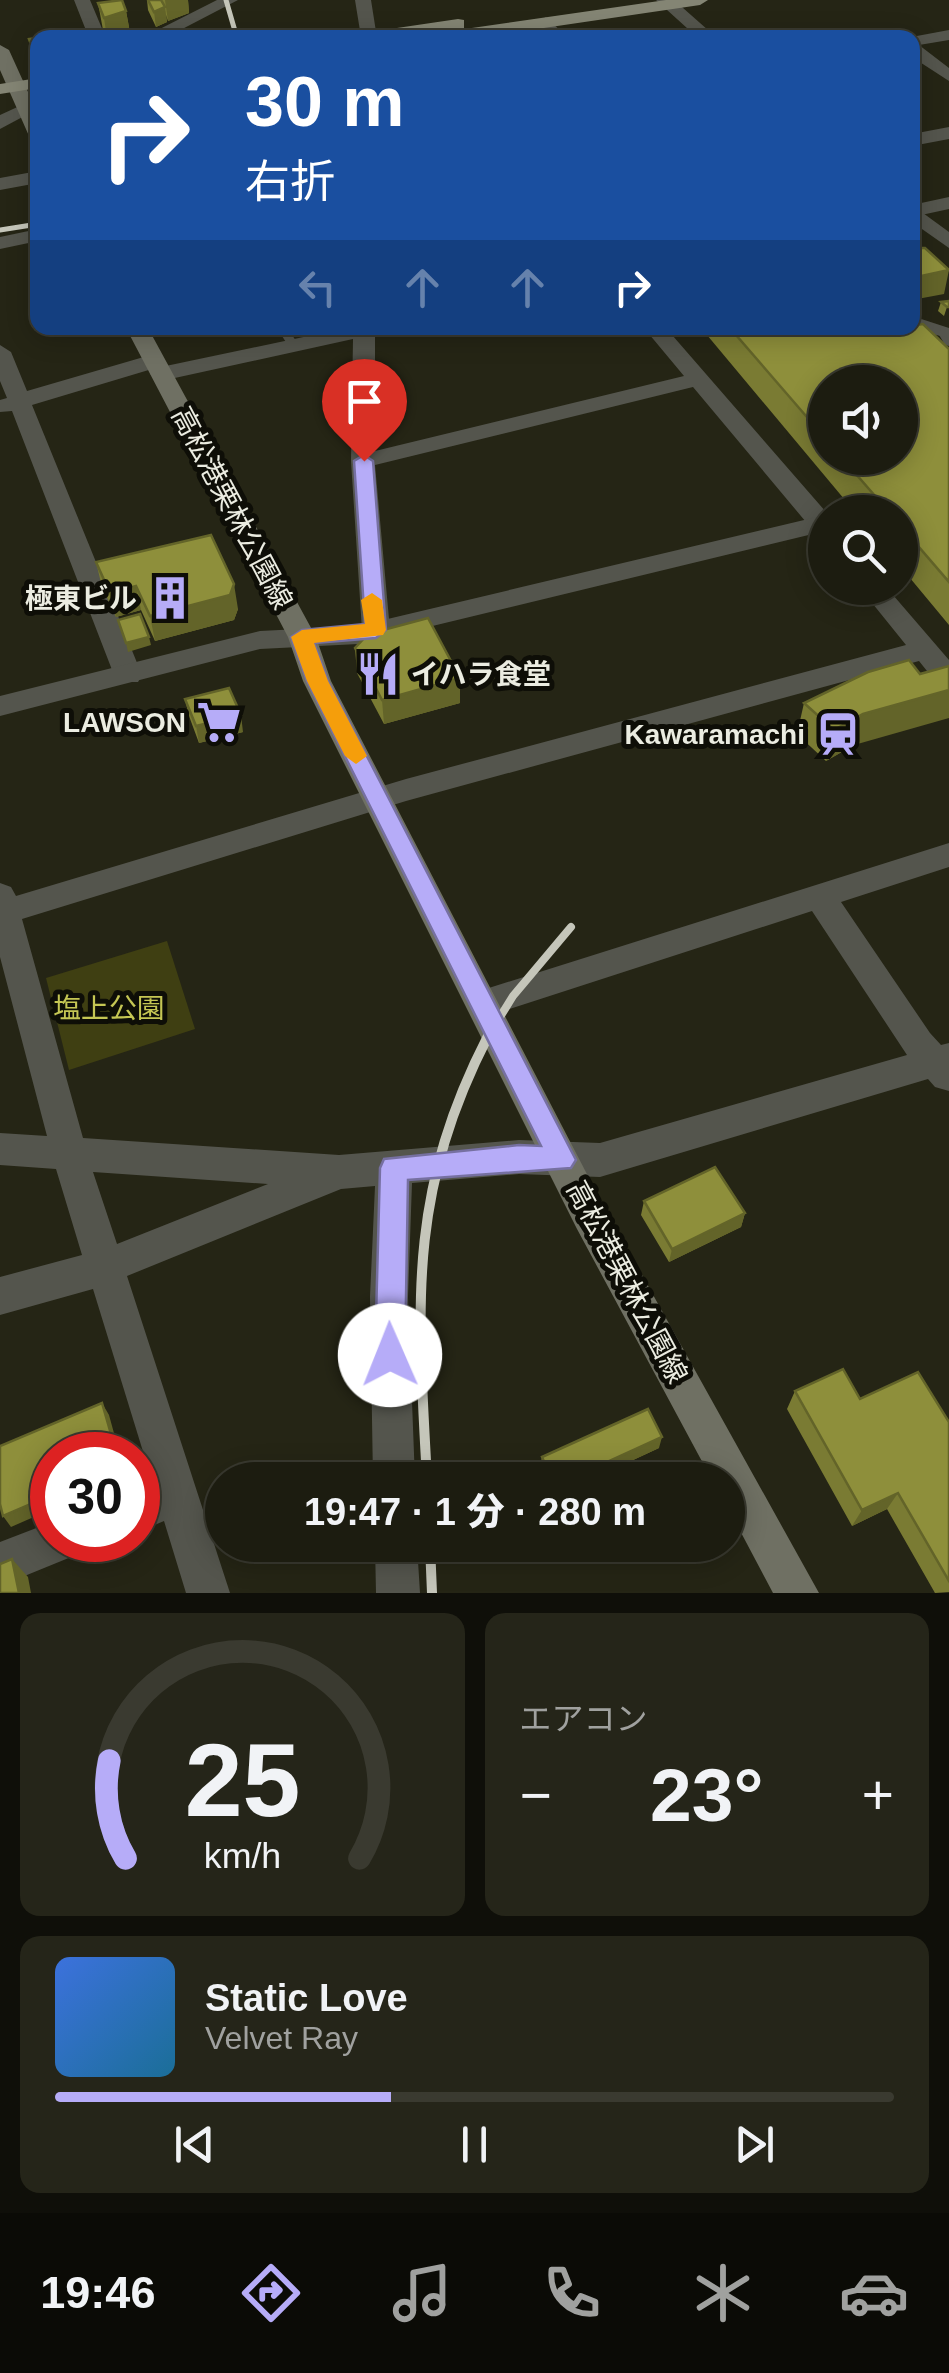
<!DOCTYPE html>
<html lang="ja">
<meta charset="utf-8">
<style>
body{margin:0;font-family:Arial,"Noto Sans JP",sans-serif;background:#252519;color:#f1f3f6;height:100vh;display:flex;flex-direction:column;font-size:38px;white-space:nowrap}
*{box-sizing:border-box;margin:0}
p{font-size:32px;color:#a0a19f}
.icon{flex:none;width:55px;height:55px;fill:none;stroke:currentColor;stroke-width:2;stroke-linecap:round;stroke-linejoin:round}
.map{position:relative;height:1593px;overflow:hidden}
.panel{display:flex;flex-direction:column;gap:20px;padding:20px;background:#0f0f09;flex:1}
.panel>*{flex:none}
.top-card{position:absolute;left:30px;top:30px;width:890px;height:305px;border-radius:20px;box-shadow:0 5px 25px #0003,0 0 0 2px #3a3a30;background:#1a4fa0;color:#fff;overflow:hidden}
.buttons{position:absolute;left:808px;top:365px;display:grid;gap:20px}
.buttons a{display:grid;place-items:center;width:110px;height:110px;border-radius:50%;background:#1c1c10;box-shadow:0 5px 25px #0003,0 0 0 2px #3a3a30;font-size:50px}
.speed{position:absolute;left:30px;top:1432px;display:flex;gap:20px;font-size:50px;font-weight:700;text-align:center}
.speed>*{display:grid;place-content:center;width:130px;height:130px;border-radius:50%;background:#1c1c10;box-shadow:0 5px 25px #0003,0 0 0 2px #3a3a30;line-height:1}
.speed .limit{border:15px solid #d22;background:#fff;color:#111}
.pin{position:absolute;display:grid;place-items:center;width:85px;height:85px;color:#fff;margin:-102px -42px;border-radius:50% 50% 50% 0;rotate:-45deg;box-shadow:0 0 10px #0007}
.pin .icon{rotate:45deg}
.me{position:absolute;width:110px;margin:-55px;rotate:359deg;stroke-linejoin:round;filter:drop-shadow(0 0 8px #0008)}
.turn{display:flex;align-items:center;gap:35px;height:210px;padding:0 50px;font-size:45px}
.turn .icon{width:130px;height:130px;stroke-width:2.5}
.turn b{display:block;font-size:70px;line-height:85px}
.lanes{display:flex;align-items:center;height:95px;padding:0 50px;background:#0003;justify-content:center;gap:50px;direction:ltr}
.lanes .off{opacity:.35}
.big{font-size:75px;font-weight:800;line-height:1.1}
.panel .tile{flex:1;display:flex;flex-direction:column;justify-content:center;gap:15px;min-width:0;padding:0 35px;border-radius:20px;background:#252519}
.panel .dial{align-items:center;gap:0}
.dial svg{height:260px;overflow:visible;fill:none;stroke:#3a3a30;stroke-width:7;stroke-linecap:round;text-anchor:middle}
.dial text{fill:#f1f3f6;stroke:none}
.song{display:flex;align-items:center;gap:30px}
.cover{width:120px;height:120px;border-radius:15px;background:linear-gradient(135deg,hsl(220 70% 55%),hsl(200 70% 35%))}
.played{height:10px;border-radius:5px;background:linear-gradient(90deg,#b6acf8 40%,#3a3a30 40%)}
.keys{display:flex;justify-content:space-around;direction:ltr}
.heat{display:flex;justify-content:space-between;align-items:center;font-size:55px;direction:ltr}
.panel .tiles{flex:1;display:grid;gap:20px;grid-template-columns:1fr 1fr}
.tile:last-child{grid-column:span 2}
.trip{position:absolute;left:205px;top:1462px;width:540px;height:100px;border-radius:50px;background:#1c1c10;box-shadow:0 5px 25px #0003,0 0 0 2px #3a3a30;font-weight:800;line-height:100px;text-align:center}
.tab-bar{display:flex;height:160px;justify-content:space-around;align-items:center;background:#0b0b06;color:#a0a19f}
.tab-bar .icon{width:70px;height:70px}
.tab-bar .selected{color:#b6acf8}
.tab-bar b{font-size:45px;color:#f1f3f6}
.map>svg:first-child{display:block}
.green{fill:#3f3f12}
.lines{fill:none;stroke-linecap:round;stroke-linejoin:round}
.service{fill:#54554d;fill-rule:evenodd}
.minor{fill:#54554d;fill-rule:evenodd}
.tertiary{fill:#54554d;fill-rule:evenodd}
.secondary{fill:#6f7063;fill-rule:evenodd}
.primary{fill:#848574;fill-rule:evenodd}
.rail-far2{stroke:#c5c6ba;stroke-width:5}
.rail-far1{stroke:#c5c6ba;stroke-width:8}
.rail{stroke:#c5c6ba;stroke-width:10}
.wall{fill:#7a7b33;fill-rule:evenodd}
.shaded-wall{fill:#636429}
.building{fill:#8e8f3b;stroke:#636429;stroke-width:2.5}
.route{fill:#b6acf8;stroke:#7670a1;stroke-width:2.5}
.slow{fill:#f59e0b}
.labels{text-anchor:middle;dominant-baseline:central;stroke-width:10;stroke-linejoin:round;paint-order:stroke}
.street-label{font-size:28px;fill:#ebece1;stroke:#0e0e07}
.poi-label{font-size:28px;font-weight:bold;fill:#ebece1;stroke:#0e0e07;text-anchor:end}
.park-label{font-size:28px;fill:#c5c654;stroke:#0e0e07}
</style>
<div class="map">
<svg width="949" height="1593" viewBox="0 0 949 1593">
<rect width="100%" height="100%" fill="#252515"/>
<path class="green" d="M167,941L195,1029L69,1070L46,978Z"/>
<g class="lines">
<path class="service" d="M277,328H287L299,345L297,347H289Z
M949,328V346L945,345L938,333Z"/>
<path class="minor" d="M74,0H90L106,38H89Z
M355,0H371L377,38L361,37Z
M546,17L568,38H550L538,22Z
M949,30V40L919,45L949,68V81L912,57V38H906Z
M24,104L30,105V113L0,129V115Z
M949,127V139L912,146V134Z
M38,171V183L0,190V178Z
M949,197V209L912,217V205Z
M38,229V241L0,249V237Z
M912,316L949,328V338L907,328H912Z
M346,328H385L375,334V451L684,376L644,328H666L826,512L825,536L816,534L693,387L375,465L390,630L386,637H366L362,630L351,461L353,339L161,381L150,374L161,367Z
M0,345L11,352L27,391L154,354L165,361L162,366L32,405L142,675L138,682H118L114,675L12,411L0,412V400L7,398L0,381Z
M860,588H887L949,660V689L939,686L919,661L406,801L22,919L83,1138L339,1155L519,1140L600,1143L907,1055L812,911L485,1017L473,1013L468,1003L473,993L949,843V867L841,902L930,1033L941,1045L949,1043V1091L935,1087L928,1079L600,1177L519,1174L412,1183L408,1297L415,1480H373L370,1297L375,1186L341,1189L127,1276L230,1593H186L164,1521L138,1532V1490L153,1484L93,1289L0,1315V1277L82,1255L56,1169L0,1165V1133L47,1136L0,957V883L11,887L16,896L406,779L906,645ZM93,1172L268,1184L117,1244Z
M52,1522V1540H82L76,1555L0,1586V1542Z
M375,1545H417L420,1593H376Z"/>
<path class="tertiary" d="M217,0H238L165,38H142Z
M656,0H674L717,38H698Z
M912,205L949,232V248L912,222Z
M821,516L825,517V531L821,532L358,644L260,649L0,716V696L260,631L358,626Z"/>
<path class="secondary" d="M0,45L9,50L38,114V141L29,136L0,70Z
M126,328H148L316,637L331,681L603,1205L819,1593H773L728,1508V1480H712L577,1229L303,681L288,637Z"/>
<path class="primary" d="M666,0H708L700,5L475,38H429L437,33Z
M458,19L464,20V28L401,38H355L363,33Z
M38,78V88L0,94V84Z"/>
<path class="rail-far2" d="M226,0L237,38
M0,230L38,224"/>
<path class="rail-far1" d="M487,1038L513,996L571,927"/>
<path class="rail" d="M427,1480C418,1307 406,1196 488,1036
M430,1545L432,1593"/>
</g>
<path class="wall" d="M147,0H188L189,13L168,21L166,15L167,22L156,27L148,10Z
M98,3L126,11L131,38H106L103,30Z
M38,38V65L32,54L29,39Z
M949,301L944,316L938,311L941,302Z
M917,325L949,349V625L900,566V512H855L707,335L708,328H912ZM825,382L900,458H825Z
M96,562L238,609L234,620L155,641L141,610L116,617L102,587Z
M355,648L460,678V703L384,724L357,673Z
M920,674L854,745L826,761L797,734L804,703Z
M185,699L243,732L199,743L189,716Z
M644,1201L745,1213L741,1227L669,1262L641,1215Z
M795,1391L860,1399L949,1422V1592L935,1593L887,1509L852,1526L787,1409Z
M659,1448L590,1480H546L540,1468L542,1457Z"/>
<path class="shaded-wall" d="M165,0H188L189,13L168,21Z
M165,7L167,22L156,27L154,12Z
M126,11L131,38H107L104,18Z
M949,270L944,294L912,300V278Z
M234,584L238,609L234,620L155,641L150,616Z
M136,586L141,610L116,617L110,593Z
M149,637L151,645L128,652L126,643Z
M460,678V703L384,724L382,700Z
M949,690V718L854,745L826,761L834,730L863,714Z
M241,715L243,732L199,743L196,726Z
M745,1213L741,1227L669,1262L672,1249Z
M102,1403L109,1415L120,1455H117Z
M662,1437L659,1448L590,1480H568Z
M898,1493L887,1509L852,1526L862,1510Z
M52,1495V1509L11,1527L3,1516Z
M12,1559L28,1577L31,1593H19Z"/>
<path class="building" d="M122,0L126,11L104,18L98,3Z
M148,0H161L165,7L154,12Z
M66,34L67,38H40Z
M38,38V51L33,50L29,39Z
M912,248H925L949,270L912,278Z
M949,301V307H947L941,302Z
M912,321L917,325L923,324L949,349V582L900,525V512H889L842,458H900V382H825V438L730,328H912Z
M211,535L234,584L230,595L150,616L136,586L110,593L96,562Z
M140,614L149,637L126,643L118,620Z
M428,618L460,678L382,700L355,648L368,634Z
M909,660L920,674L949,666V690L863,714L834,730L804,703L868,672Z
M229,688L241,715L196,726L185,699Z
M715,1167L745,1213L672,1249L644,1201Z
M843,1369L860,1399L918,1372L949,1422V1581L898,1493L862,1510L795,1391Z
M102,1403L117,1455H52V1495L3,1516L0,1504V1446Z
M648,1409L662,1437L568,1480H552L542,1457Z
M12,1559L19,1593H0V1564Z"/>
<path class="route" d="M364,455L373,461L386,630L376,638L314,643L328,681L576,1160L571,1168L408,1180L405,1355L401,1366L390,1370L379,1366L375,1355L380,1168L384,1159L519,1145L541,1146L307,681L291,637L302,630L365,624L354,461Z"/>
<path class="slow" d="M372,593L382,600L386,630L383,635L314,643L328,681L367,756L356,764L345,756L307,681L291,637L302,630L365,624L361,600Z"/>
<defs>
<g id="building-bare" transform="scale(3.45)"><path d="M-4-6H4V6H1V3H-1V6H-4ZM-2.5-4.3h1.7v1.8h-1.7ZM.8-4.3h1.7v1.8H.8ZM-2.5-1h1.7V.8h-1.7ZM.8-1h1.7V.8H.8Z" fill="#b6acf8" stroke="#0e0e07" stroke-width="2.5" paint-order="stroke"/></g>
<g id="restaurant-bare" transform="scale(3.45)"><path d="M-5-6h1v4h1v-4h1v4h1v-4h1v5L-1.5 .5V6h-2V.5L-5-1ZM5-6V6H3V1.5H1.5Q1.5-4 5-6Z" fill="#b6acf8" stroke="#0e0e07" stroke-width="2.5" paint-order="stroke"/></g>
<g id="supermarket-bare" transform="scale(3.45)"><path d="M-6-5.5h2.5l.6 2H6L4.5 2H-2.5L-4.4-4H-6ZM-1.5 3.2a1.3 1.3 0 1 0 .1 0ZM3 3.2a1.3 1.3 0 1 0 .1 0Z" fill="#b6acf8" stroke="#0e0e07" stroke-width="2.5" paint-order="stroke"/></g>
<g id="station-bare" transform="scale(3.45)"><path d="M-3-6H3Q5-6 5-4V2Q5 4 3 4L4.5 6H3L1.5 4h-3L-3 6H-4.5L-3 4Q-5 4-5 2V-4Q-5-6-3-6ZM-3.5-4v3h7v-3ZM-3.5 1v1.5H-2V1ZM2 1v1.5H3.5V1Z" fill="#b6acf8" stroke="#0e0e07" stroke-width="2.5" paint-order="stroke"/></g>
</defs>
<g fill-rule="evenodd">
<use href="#building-bare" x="170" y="598"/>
<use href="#restaurant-bare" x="378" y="674"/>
<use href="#supermarket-bare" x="219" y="722"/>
<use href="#station-bare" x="838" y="734"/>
</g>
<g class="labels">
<g class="street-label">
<text transform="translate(232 508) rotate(62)">高松港栗林公園線</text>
<text transform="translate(627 1282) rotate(62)">高松港栗林公園線</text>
</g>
<g class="poi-label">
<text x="137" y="598">極東ビル</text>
<text x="411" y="674" text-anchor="start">イハラ食堂</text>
<text x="186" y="722">LAWSON</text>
<text x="805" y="734">Kawaramachi</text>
</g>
<g class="park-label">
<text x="109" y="1008">塩上公園</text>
</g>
</g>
</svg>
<div class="buttons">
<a><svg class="icon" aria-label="sound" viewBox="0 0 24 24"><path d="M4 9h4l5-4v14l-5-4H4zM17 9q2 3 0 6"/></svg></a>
<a><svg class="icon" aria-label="search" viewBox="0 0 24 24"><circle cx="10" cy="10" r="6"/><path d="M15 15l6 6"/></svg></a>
</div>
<div class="speed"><div class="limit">30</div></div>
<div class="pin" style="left:364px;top:461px;background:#d93025"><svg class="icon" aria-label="arrive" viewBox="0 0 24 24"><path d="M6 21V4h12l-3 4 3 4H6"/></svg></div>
<svg class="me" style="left:390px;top:1355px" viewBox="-20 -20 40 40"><circle r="19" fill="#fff"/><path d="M0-13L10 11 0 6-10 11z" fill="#b6acf8"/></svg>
<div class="trip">19:47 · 1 分 · 280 m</div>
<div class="top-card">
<div class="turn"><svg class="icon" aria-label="right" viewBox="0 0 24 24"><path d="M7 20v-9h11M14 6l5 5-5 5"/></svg><div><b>30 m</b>右折</div></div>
<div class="lanes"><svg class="icon off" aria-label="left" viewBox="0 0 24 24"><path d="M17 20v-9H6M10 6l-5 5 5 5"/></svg><svg class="icon off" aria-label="ahead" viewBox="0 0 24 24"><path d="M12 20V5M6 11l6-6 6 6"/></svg><svg class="icon off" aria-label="ahead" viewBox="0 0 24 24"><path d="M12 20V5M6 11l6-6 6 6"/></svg><svg class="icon" aria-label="right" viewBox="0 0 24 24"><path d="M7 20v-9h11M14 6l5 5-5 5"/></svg></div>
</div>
</div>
<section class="panel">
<div class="tiles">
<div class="tile dial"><svg viewBox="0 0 100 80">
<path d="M14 69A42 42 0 1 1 86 69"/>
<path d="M14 69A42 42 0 0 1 9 39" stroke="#b6acf8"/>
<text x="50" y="56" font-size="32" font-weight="700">25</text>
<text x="50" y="72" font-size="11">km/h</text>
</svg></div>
<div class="tile"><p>エアコン</p>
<div class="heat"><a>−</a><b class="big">23°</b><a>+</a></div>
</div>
<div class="tile">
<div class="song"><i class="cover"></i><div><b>Static Love</b><p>Velvet Ray</p></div></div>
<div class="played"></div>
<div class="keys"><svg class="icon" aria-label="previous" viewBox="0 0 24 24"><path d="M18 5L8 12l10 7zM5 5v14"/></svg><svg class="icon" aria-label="pause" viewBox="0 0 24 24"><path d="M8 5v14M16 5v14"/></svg><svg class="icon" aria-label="next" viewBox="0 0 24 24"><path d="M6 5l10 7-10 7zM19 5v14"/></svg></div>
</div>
</div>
</section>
<nav class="tab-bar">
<b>19:46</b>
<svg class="icon selected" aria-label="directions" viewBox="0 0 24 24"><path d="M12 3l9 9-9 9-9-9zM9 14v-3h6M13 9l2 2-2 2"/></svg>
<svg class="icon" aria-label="music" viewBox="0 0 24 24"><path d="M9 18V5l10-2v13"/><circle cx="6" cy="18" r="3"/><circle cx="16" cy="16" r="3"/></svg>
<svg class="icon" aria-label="phone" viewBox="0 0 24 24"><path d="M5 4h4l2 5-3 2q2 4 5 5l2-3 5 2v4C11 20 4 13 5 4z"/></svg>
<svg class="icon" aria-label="climate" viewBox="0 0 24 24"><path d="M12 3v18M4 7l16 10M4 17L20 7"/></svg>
<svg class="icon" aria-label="car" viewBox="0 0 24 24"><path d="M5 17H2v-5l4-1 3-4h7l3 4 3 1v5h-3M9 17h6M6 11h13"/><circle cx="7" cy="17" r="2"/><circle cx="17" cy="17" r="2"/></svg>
</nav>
